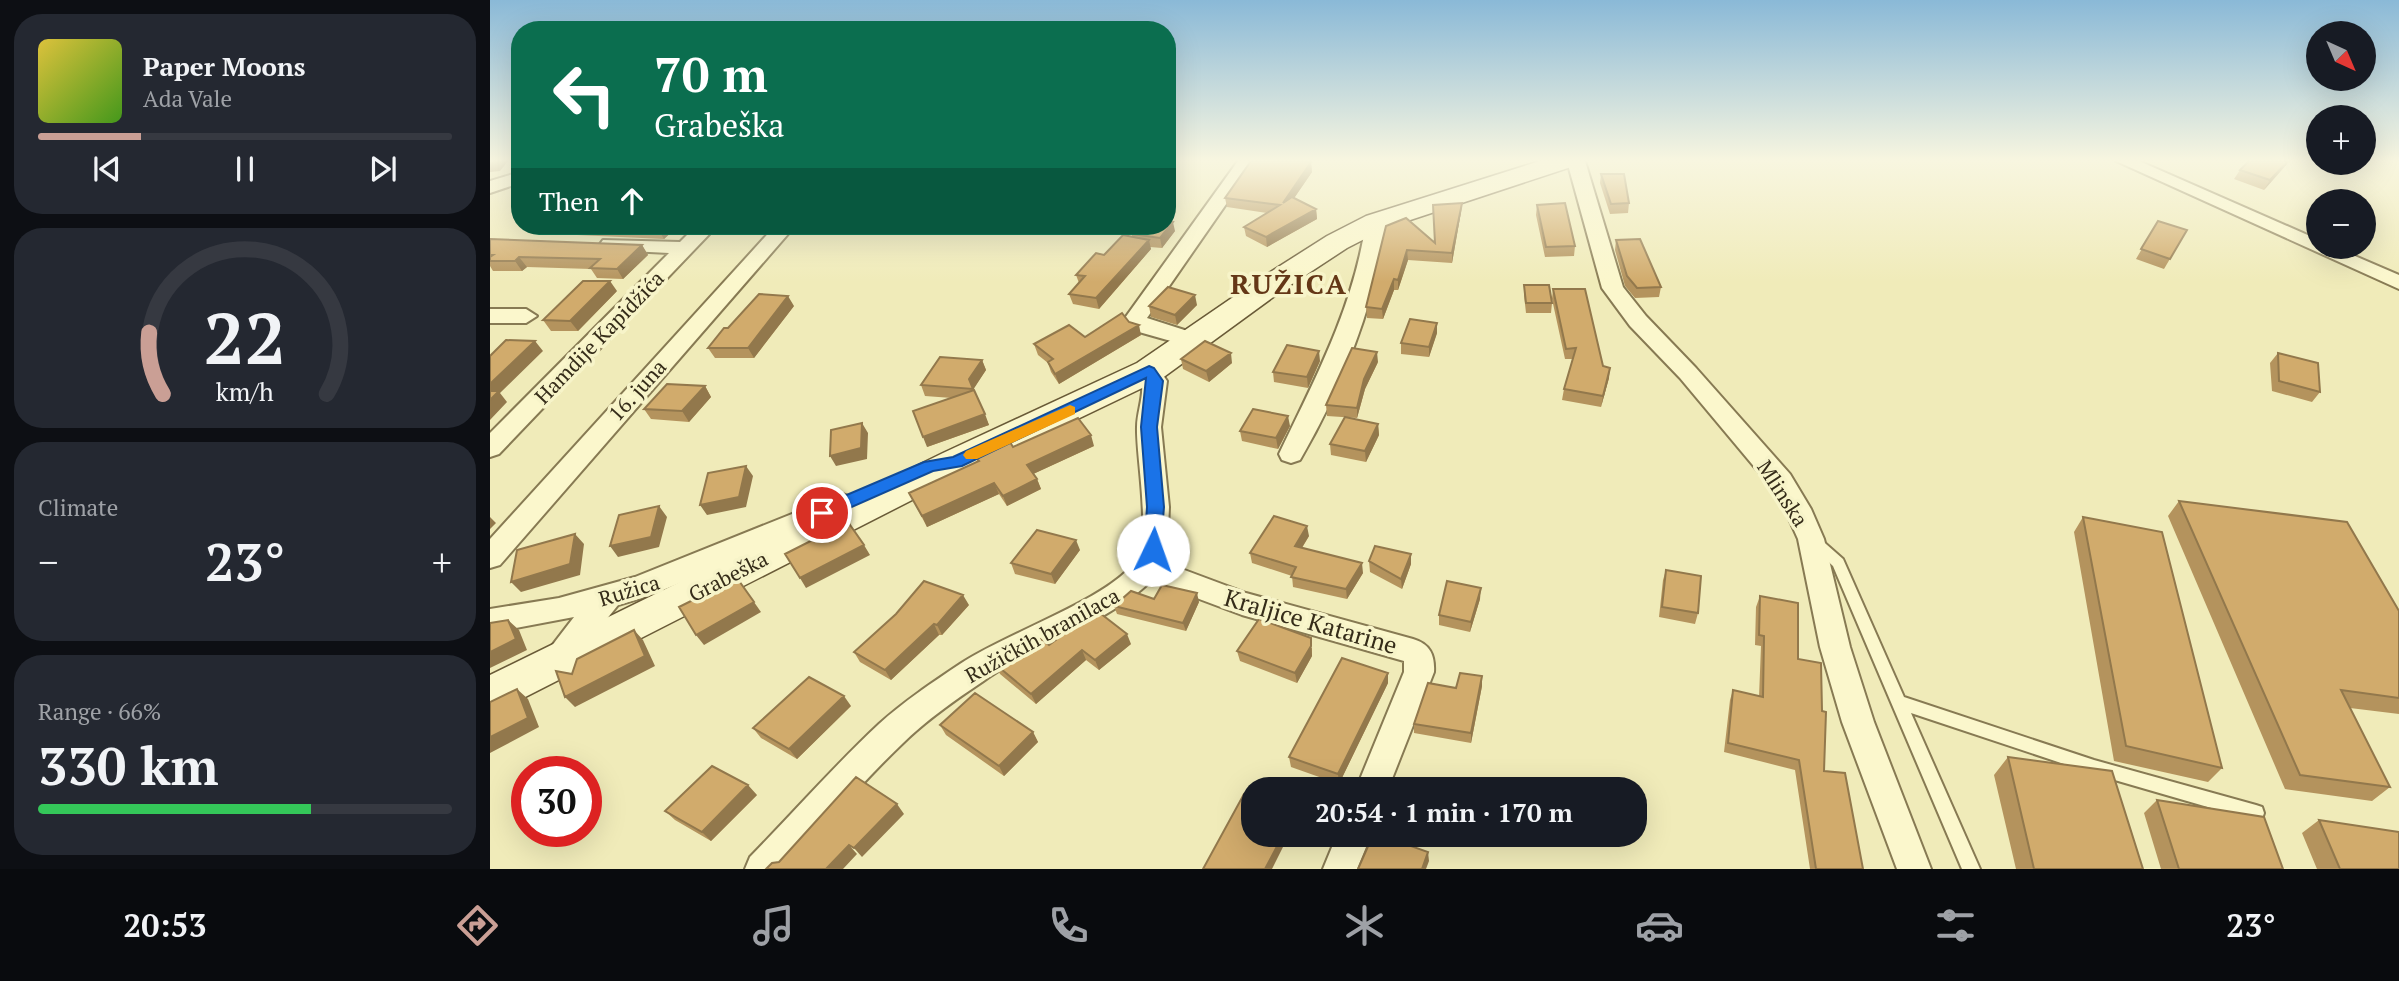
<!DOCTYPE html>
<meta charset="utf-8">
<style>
body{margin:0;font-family:"PT Serif",serif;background:#242831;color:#f1f3f6;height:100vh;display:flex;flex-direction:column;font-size:26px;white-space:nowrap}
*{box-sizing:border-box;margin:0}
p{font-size:23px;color:#9ea1a6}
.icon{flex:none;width:38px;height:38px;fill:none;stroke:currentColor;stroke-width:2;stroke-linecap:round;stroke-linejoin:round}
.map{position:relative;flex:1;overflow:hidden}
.drawer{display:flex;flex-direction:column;gap:14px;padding:14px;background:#0d0f14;width:490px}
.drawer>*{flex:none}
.top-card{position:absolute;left:21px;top:21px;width:665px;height:214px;border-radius:28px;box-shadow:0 7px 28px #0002;background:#0b6e4f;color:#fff;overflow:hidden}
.needle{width:46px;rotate:136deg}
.controls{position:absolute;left:1816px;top:21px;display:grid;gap:14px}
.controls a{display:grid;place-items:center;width:70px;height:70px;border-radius:50%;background:#171b24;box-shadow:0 7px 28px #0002;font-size:35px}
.speed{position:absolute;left:21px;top:756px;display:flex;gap:14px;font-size:35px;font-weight:700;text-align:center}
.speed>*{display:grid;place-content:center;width:91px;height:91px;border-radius:50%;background:#171b24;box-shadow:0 7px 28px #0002;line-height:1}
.speed .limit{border:10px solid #d22;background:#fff;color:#111}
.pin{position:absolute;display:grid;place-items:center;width:60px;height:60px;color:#fff;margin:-30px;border:4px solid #fff;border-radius:50%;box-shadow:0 2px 7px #0007}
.me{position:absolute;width:77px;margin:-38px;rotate:3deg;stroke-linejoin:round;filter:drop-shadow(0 0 5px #0008)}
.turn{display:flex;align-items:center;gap:24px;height:147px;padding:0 28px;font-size:32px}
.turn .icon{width:91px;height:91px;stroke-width:2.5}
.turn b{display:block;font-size:49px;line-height:60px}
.then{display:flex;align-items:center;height:66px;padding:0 28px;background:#0003;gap:14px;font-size:26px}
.big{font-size:52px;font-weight:700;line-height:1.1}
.drawer .widget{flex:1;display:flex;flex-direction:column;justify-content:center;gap:10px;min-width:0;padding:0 24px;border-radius:28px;background:#242831}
.drawer .dial{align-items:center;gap:0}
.dial svg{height:182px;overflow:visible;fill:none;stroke:#363941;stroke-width:7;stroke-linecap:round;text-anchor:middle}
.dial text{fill:#f1f3f6;stroke:none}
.song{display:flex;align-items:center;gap:21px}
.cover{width:84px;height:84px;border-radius:10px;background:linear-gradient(135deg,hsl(50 70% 55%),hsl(100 70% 35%))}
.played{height:7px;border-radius:4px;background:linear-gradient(90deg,#ca9f95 25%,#363941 25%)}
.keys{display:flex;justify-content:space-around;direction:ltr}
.heat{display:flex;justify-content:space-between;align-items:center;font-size:38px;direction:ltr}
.charge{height:10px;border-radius:5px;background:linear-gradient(90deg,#34c759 66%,#363941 0)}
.trip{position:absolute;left:751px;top:777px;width:406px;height:70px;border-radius:28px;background:#171b24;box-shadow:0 7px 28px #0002;font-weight:700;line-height:70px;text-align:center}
.menu{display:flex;height:112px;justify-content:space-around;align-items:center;background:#090b0e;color:#9ea1a6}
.menu .icon{width:49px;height:49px}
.menu .current{color:#ca9f95}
.menu b{font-size:32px;color:#f1f3f6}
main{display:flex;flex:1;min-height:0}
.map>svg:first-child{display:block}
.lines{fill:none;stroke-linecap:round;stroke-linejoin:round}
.lane-casing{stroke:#877a53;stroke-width:4}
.street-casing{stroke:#877a53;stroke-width:4}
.secondary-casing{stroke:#695a37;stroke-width:3}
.lane{fill:#fbf7cc;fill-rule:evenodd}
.street{fill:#fbf7cc;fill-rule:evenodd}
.secondary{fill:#fbf7cc;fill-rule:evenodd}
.wall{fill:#b4935d}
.shaded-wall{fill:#92784c}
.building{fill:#d1ab6c;stroke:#92784c;stroke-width:2}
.route{fill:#1a73e8;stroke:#114b97;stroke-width:2}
.slow{fill:#f59e0b}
.labels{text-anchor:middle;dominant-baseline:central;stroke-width:7;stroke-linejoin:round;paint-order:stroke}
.street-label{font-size:21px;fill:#352c19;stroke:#f7f4c9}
.near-street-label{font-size:24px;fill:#352c19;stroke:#f7f4c9}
.district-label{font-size:28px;font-weight:bold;letter-spacing:2px;fill:#643716;stroke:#f7f4c9}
</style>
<main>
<section class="drawer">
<div class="widget">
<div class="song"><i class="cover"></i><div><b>Paper Moons</b><p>Ada Vale</p></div></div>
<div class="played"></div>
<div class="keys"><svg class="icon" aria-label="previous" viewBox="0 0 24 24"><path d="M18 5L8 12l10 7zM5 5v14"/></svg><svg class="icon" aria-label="pause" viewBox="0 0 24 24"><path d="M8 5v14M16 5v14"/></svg><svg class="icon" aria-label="next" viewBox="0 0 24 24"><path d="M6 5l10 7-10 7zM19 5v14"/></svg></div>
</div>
<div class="widget dial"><svg viewBox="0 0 100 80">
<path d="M14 69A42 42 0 1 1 86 69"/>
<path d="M14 69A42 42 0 0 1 8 42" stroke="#ca9f95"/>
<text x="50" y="56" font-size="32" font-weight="700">22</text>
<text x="50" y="72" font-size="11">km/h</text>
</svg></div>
<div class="widget"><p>Climate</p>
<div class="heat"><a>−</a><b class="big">23°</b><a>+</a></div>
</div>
<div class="widget"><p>Range · 66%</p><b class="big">330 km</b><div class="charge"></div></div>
</section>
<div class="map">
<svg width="1909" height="869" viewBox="0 0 1909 869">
<rect width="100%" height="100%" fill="#f0ebb9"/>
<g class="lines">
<g class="lane-casing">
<path id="lane" d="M1323,536L1328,537L1353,559L1414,697L1604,760L1766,805L1772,807L1774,813L1772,819L1766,821L1604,774L1421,713L1490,869H1472L1343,566L1316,541L1318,537Z"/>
</g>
<g class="street-casing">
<path id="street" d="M748,161H766L657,318L710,335L713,340L710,345L702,347L642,330L635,318Z
M1077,161H1095L1133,287L1156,316L1206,368L1300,474L1321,509L1334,539L1360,647L1384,722L1441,869H1407L1352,722L1330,647L1308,539L1295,510L1282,488L1190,378L1140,326L1112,288Z
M1626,161H1649L1829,240V247H1844L1909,275V289Z
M30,172V183L0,193V181Z
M886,216L896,222C886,303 851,390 810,460L801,463L792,460L789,454C825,379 864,306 876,222Z
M206,226H227L9,454L0,457V433L179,253L120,250L110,244L113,240L190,242Z
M285,226H305L10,565L0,568V539Z
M0,309H36L47,316L36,323H0Z
M659,364L667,366L677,381L671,427L679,507L677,550L673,562L756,593L923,639C940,644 945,655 944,672L898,789H866L914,672V661L752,615L661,581C614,626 545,644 492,682C465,700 435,721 412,744C371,783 334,827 296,869H255L260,857C303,813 344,766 389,724C413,702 443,682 470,664C514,634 616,600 644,563C663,539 646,459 647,427C647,408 658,389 648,371L651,366Z
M352,494L361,497L365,504L361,511L161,595L128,605L80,665L69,669L58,665L54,656L84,617L0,633V609L69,598L145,577Z
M847,835H881L867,869H833Z"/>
</g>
<g class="secondary-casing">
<path id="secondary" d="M1050,161H1088L1084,166L896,228L857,248L793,290L671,379L479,471L0,715V675L453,453L647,363L771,278L837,236L876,216Z"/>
</g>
<use href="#lane" class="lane"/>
<use href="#street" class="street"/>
<use href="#secondary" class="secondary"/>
</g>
<path class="wall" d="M821,162L822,172L804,198L826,209L827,219L777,247L756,236L754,227L777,213L737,207L735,198Z
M1797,164L1774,190L1744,179L1750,170Z
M1111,174L1139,203L1138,213L1120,214L1110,183Z
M972,203L971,212L962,263L918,260L908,290H904L893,319L877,318L876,307L896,226L945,243L943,205Z
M1047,205L1085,246L1084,256L1055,257L1046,215Z
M1668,221L1697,230L1674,269L1646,259Z
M80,226H188L174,239L87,235Z
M250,226H279L275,230H252Z
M685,231L672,248L660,247L661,249L609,309L583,304L579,294L589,283L586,275L614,255L642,237V234Z
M0,239L152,245L158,255L133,279L107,278L101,269L37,267L32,271H3L0,266Z
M1126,240L1171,287L1169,297L1145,298L1135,286L1125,250Z
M1034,285L1062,303L1061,313H1036L1034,295Z
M1063,289L1113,366L1119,378L1111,407L1072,400L1074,389L1083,359H1075L1062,299Z
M127,291L88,331H61L53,320Z
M707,305L687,325L661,317L659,306Z
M304,306L264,358H225L218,348L238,328Z
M639,322L651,335L569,384L561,372L558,363L548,355L544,344L595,337Z
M947,323V333L939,357L911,354V343Z
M1788,353L1830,392L1822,402L1782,391L1780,363Z
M691,359L742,363L719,382L693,369Z
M492,360L496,370L483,389L499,425L437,447L462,398L435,396L431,385Z
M830,361L818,388L784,382L783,372Z
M888,362L875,389L867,418L837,416L836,405Z
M215,386L221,397L199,422L161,419L154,409Z
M888,424L889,435L876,462L841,455L840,444Z
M800,426L788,449L752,441L750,431Z
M604,446L543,474L547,479L551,489L517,506L509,494L437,527L419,493L488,462L486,458L523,447Z
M1689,501L1909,611V714L1860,708L1900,787L1882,801L1795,789L1678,516Z
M1593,517L1732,768L1718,782L1624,761L1584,532Z
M819,536L812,548L873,573L857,599L803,587L802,576L762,563L760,553Z
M590,550L565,584L525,574L521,563Z
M879,561L921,564L912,589L880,572Z
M1176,570L1208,613L1205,624L1169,617L1173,580Z
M1270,596L1308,659L1332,711L1334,771L1373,869H1320L1305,770L1234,752L1240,700L1243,690L1269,697L1271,646L1265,645L1266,607Z
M664,599L709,602L696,631L627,614L624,606Z
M990,599L980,632L949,625V615Z
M479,605L452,635H449L401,680L370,662L364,652Z
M641,644L609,670L596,660L546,704L510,674L505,664L559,645Z
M822,648V656L807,683L750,661L747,651Z
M898,673V683L849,784L801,767L799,757Z
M992,686L981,743L924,733V724L966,688Z
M361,706L307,759L271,738L263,728Z
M450,725L543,732L548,742L514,776L456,735Z
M1518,757L1653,869H1526L1504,775Z
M267,795L221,841L185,820L175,811Z
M1667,800L1793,869H1671L1654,813Z
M1829,820L1909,869H1827L1812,833Z"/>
<path class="shaded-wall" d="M4,161H18L10,171L0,172V162Z
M1798,161H1799L1797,164L1774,190L1780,180Z
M821,162L822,172L794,213L793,203Z
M972,203L971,212L962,263V253Z
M826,209L827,219L777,247L776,237Z
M683,222L685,231L672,248L670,238Z
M172,226H188L174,239L168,229Z
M659,240L661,249L609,309L606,298Z
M152,245L158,255L133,279L127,269Z
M917,250L918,260L908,290V280Z
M29,257L37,267L32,271L25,261Z
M904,279V290L893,319L892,309Z
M120,281L127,291L88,331L80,321Z
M705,295L707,305L687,325L685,315Z
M298,296L304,306L264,358L258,348Z
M947,323V333L939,357V347Z
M649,325L651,335L569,384L565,374Z
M45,341L53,351L10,393L17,402L0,420V384Z
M829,351L830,361L818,388L817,377Z
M887,352L888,362L875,389L867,418V408L874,379Z
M741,353L742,363L719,382L716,371Z
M492,360L496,370L483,390L479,379Z
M1120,368L1119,378L1111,407L1113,396Z
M215,386L221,397L199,422L192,411Z
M495,414L499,425L437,447L433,437Z
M798,416L800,426L788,449L786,438Z
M372,423L378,433L377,459L346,466L340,456Z
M888,424L889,435L876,462L875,451Z
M601,435L604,446L541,475L537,465Z
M256,466L263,476L256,507L217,515L210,505Z
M547,479L551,489L517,506L513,496Z
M504,483L509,494L437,527L432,516Z
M169,506L177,517L169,547L128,557L120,546Z
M0,517L6,523L0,529Z
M817,526L819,536L806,557L805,546Z
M85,534L94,544L90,575L31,592L21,582Z
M586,540L590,550L565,584L561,574Z
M374,545L380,555L316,588L310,578Z
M921,554V564L912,589L911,579Z
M872,563L873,573L857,599L856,589Z
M247,578L271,612L214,645L206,635Z
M991,588L990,599L980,632L981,622Z
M707,593L709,602L696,631L693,623Z
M473,595L479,605L452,635L447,625Z
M18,620L29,630L37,650L0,668V652Z
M444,624L449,635L401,680L395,670Z
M144,630L153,640L165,666L85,707L75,697Z
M637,634L641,644L609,670L605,660Z
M821,638L822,656L807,683L805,673Z
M592,650L596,660L546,704L541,694Z
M898,673V683L849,784L848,774Z
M992,676V686L981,743V733Z
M27,689L38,699L49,727L0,753V737Z
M354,696L361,706L307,759L299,749Z
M543,732L548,742L514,776L509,766Z
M258,785L267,795L221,841L212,832Z
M407,804L414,814L372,857L364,848Z
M793,835H799L782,869H775Z
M359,845L367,854L353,869H336Z
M938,852L939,861L936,869H932Z"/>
<path class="building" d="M761,161H810L821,162L793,203L802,197L826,209L776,237L754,227L790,205L735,198Z
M1759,161H1798L1780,180L1750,170Z
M1111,174H1134L1139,203L1121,204Z
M972,203L962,253L917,250L908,280L904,279L892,309L876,307L896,226L916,218L945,243L943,205Z
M1075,203L1085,246L1056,247L1047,205Z
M677,221L683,222L670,238L642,234L649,226H677Z
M1668,221L1697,230L1680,259L1651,249Z
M94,226H172L168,229Z
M633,235L659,240L606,298L579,294L595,276L586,275L606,253L614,255Z
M0,239L152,245L127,269L100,268L110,259L29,257L25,261H0V257L3,255H0Z
M1150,239L1171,287L1147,288L1137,276L1126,240Z
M93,281H120L80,321L53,320Z
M1034,285H1059L1062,303H1036Z
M678,287L705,295L685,315L659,306Z
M1063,289H1095L1113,366L1120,368L1113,396L1074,389L1086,348L1076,349Z
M269,294L298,296L258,348H218L234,328H238Z
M632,313L639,322L649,325L565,374L558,362L563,359L544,344L579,325L595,337Z
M920,319L947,323L939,347L911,343Z
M16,340L45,341L0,384V356Z
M715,341L741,353L716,371L691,359Z
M797,345L829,351L817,377L783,372Z
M862,348L887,352L874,379L867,408L836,405Z
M1788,353L1828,363L1830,392L1789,381Z
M450,357L492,360L479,379L483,389L431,385Z
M177,384L215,386L192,411L154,409Z
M484,390L495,414L433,437L423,411Z
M0,391H9L0,400Z
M763,409L798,416L786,438L750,431Z
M855,417L888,424L875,451L840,444Z
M588,418L601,435L537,465L547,479L513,496L504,483L432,516L419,493L489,461L486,458L520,442L523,447Z
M372,423L371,448L340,456L341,430Z
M256,466L249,497L210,505L218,473Z
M1689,501L1857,522L1909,611V698L1851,690L1900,787L1810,775Z
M169,506L161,537L120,546L129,515Z
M784,516L817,526L805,546L872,563L856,589L801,577L806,567L760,553Z
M1593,517L1672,532L1732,768L1636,746Z
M358,522L374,545L310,578L295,554Z
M547,530L586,540L561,574L521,563Z
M85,534L80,564L21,582L27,550Z
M885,546L921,554L911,579L879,561Z
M1176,570L1211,576L1208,613L1172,607Z
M247,578L264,602L206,635L189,607Z
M434,581L473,595L447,625L444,624L395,670L364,652L406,614Z
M957,581L991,588L981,622L949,615Z
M672,585L707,593L693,623L624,606L641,591L664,599Z
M1270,596L1308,603V659L1331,663L1332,711L1336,712L1334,771L1355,773L1373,869H1326L1309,760L1238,743L1243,690L1273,697L1274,636L1269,635Z
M606,610L637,634L605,660L592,650L541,694L505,664L550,639L559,645Z
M769,619L821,638V646L805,673L747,651Z
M18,620L26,639L0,652V623Z
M144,630L155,656L75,697L66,671L82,674L87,659Z
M852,658L898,673L848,774L799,757Z
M970,673L992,676L981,733L924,724L938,683L966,688Z
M319,677L354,696L299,749L263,728Z
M27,689L38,718L0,737V702Z
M485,693L543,732L509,766L450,725Z
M1518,757L1622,771L1653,869H1544Z
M222,766L258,785L212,832L175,811Z
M366,777L407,804L364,848L359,845L336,869H276L282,863L289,862Z
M754,794L763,798V835H793L775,869H713Z
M1667,800L1774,817L1793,869H1689Z
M1829,820L1909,832V869H1850Z
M883,835H890L938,852L932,869H868Z"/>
<linearGradient id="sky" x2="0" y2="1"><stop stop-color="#8ab9d7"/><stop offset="0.57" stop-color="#f8f6e0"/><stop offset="1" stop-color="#f8f6e0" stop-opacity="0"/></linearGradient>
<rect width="1909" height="282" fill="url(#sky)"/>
<path class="route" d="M659,366L664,368L673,381L667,427L674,507L670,554H657L654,550L657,507L651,427L656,378L472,466L443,471L339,517H326L324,513L326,508L434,462L463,457Z"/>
<path class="slow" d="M580,405L585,407V414L487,459H476L473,455L476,451Z"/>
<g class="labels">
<g class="street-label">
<text transform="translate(109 337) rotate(-46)">Hamdije Kapidžića</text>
<text transform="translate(147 390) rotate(-48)">16. juna</text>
<text transform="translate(1293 493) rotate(57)">Mlinska</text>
<text transform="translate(238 576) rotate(-27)">Grabeška</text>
<text transform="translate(139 590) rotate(-17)">Ružica</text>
<text transform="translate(552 635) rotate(-29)">Ružičkih branilaca</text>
</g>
<g class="near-street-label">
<text transform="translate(821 621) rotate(16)">Kraljice Katarine</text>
</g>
<g class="district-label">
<text x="799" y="283">RUŽICA</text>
</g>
</g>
</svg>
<div class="controls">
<a><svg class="needle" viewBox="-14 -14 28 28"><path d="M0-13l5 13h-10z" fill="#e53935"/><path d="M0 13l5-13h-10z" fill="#9ea1a6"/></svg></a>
<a>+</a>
<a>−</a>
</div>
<div class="speed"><div class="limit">30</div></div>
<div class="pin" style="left:332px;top:513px;background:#d93025"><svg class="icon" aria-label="arrive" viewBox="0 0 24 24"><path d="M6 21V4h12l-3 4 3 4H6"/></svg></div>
<svg class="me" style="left:663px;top:550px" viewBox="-20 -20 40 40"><circle r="19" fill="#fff"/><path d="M0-13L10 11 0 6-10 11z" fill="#1a73e8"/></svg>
<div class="trip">20:54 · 1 min · 170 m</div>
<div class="top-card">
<div class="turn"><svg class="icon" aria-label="left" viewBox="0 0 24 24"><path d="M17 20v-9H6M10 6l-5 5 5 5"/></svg><div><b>70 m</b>Grabeška</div></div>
<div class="then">Then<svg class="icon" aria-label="ahead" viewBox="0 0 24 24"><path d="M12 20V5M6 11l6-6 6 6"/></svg></div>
</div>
</div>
</main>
<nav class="menu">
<b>20:53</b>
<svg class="icon current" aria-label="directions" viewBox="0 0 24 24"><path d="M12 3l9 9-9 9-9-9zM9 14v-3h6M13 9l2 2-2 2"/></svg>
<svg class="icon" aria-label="music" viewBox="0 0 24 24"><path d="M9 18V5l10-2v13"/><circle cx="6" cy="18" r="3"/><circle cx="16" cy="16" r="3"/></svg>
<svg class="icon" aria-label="phone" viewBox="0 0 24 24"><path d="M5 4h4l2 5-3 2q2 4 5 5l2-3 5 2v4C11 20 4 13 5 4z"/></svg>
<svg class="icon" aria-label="climate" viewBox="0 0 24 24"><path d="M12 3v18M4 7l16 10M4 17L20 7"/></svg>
<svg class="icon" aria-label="car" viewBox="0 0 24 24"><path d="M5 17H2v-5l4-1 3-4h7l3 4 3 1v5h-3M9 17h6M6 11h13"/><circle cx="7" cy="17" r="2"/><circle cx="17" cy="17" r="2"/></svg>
<svg class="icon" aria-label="filters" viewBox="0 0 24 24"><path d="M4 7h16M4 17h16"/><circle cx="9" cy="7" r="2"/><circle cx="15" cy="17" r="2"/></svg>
<b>23°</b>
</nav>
